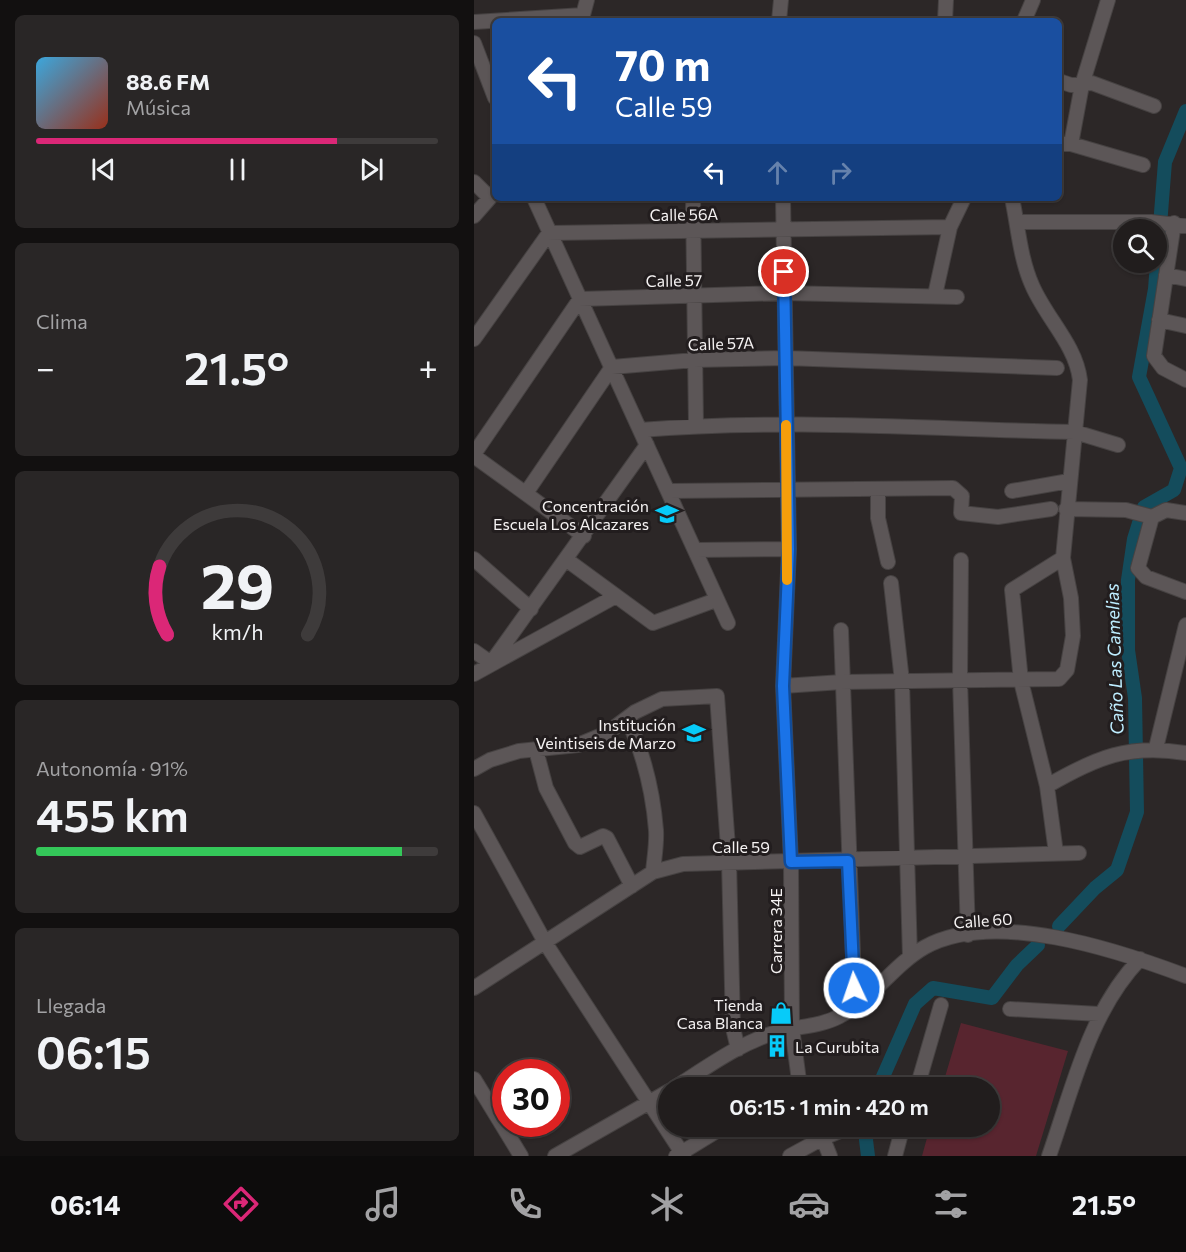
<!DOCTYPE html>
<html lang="es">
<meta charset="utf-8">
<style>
body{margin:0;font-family:Commissioner,sans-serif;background:#292626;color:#f1f3f6;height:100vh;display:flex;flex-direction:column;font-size:22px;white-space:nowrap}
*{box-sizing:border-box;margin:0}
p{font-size:20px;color:#a2a2a4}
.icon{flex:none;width:33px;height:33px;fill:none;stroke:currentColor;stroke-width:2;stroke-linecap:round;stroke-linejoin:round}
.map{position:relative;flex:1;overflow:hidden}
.drawer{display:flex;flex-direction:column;gap:15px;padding:15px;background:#121010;width:474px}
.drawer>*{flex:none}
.guide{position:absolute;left:18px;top:18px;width:570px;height:183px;border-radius:9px;box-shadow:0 2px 4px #0004,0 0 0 2px #3e3b3b;background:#1a4fa0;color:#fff;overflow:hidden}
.tools{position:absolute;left:639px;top:219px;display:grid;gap:12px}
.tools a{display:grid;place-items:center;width:54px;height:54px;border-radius:50%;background:#211d1d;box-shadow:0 2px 4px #0004,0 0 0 2px #3e3b3b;font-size:30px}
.speed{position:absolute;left:18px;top:1059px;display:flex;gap:12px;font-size:30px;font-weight:700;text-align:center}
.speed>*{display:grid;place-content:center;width:78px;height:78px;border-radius:50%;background:#211d1d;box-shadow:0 2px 4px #0004,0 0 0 2px #3e3b3b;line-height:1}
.speed .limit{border:9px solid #d22;background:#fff;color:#111}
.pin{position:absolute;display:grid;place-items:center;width:51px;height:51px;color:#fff;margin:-26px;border:3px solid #fff;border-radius:50%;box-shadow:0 2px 6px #0007}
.me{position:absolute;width:66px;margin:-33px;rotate:357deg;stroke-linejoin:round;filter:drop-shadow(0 0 4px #0008)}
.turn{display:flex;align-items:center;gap:21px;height:126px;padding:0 24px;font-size:27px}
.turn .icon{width:78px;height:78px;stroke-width:2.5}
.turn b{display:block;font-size:42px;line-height:51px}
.lanes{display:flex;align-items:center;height:57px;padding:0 24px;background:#0003;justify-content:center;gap:30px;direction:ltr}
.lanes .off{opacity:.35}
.big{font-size:45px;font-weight:600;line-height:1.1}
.drawer .card{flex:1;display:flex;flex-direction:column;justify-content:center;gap:9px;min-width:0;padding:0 21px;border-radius:9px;background:#292626}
.drawer .dial{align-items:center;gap:0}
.dial svg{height:156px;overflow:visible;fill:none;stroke:#3e3b3b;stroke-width:7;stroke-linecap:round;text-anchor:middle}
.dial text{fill:#f1f3f6;stroke:none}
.song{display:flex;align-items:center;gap:18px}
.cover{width:72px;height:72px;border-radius:9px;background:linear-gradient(135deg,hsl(200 70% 55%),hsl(10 70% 35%))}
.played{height:6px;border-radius:3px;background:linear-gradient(90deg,#db2777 75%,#3e3b3b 75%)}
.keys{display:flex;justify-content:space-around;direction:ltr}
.heat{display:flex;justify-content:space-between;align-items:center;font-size:33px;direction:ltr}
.charge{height:9px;border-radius:4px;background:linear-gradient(90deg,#34c759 91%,#3e3b3b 0)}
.trip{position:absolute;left:184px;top:1077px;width:342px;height:60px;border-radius:30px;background:#211d1d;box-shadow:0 2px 4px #0004,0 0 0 2px #3e3b3b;font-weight:600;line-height:60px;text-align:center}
.tabs{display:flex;height:96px;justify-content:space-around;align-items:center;background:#0d0c0c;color:#a2a2a4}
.tabs .icon{width:42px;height:42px}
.tabs .selected{color:#db2777}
.tabs b{font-size:27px;color:#f1f3f6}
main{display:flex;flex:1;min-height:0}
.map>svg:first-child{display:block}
.garden{fill:#58252f}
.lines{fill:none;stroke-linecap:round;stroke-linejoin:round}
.canal{stroke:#144c5c;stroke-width:14}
.minor-casing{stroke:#464242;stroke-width:16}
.minor{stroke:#5c5657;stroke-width:14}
.route-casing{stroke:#114b97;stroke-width:15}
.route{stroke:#1a73e8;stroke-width:10}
.slow{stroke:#f59e0b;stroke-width:10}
.labels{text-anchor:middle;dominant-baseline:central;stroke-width:6;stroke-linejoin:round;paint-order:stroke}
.street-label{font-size:16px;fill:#f5f2f2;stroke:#221d1e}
.poi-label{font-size:16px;fill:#f5f2f2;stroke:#221d1e;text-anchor:end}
.water-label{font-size:18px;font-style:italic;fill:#beedff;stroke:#221d1e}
</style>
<main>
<section class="drawer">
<div class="card">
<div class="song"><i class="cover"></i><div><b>88.6 FM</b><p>Música</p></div></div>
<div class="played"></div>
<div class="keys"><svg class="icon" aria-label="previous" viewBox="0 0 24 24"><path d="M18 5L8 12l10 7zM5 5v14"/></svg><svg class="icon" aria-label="pause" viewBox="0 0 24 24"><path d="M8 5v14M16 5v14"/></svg><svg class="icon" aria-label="next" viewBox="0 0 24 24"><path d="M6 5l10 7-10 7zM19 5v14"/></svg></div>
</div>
<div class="card"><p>Clima</p>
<div class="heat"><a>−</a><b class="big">21.5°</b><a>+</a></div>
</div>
<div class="card dial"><svg viewBox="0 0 100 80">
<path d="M14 69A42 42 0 1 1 86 69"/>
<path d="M14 69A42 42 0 0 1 10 34" stroke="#db2777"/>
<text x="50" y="56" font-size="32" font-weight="700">29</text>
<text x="50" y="72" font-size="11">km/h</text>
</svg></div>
<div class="card"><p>Autonomía · 91%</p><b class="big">455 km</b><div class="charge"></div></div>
<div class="card"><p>Llegada</p><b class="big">06:15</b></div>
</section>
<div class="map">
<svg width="712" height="1156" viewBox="0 0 712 1156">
<rect width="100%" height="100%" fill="#2c2727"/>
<path class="garden" d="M487,1023L594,1051L562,1156H448L456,1127L516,1126V1088L468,1087Z"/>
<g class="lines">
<path class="canal" d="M585,926L621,888L643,870L663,812L661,698L654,650V580L660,539L670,507L700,490L707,468L665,377L681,289L691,162L712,111
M404,1088L441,1004L459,988L518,998L543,965L564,945
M394,1156L392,1140L394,1126"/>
<g class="minor-casing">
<path id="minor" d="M305,21L307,0
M471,21L472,0
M550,21L559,0
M0,22L109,15L113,0
M0,43L21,98
M585,81L597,85L618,83L680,106
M585,144H597L669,165
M597,144L608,85L634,0
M0,182L15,197
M60,198L254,623
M219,198L222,425
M309,198L315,549L309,686L317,862L318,1028L326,1088
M0,216L21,192
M543,222H677L712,226
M700,223L680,356L689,368L712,380
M692,275L712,279
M461,295L476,227L490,198
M685,320L712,326
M0,339L75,233L476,227
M166,430C310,418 457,429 601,432L644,445
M0,454L106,299L310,293L483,297
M0,456L110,536
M404,489V518L414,562
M195,491L479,488L488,496L487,513L524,517L577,509
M538,491L595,481
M52,493L138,367L221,360L312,358L583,368
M592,509L652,510L678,517L692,510L712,513
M678,517L664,568L672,577L712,592
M222,550L315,549
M0,559L57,609
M93,560L179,623L242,600
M487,560L486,679L494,935
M417,583L428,681L436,957
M367,630L381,1009
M0,651L17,663L173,445
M0,674L142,596
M309,686L368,682L585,679L593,670L599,636L597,598L589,558L606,380C602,345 572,318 558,285C546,258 544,226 538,198
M153,718C169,752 179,793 182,830C183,844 180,859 179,872
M682,748L712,625
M62,750L72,788L101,843L106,847L129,836L133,838L158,886
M0,769L16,760L45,751L104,745L133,733L161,712L188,699L243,696L255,861L259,1028L264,1049
M573,786C623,757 654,744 712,753
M0,813L72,944L210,1156
M582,853L573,786L547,681L538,590L589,558
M0,988L179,872L209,864L605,853
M536,1009L625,1014
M0,1079L47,1156
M200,1088C232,1068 264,1044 300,1033C322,1026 346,1027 366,1016C399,999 419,965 451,947C521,909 643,950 712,976
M443,1088L467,1005
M344,1126L356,1156
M81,1156L195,1091
M202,1156L251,1126
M316,1156L349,1138L378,1126
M421,1156L429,1126
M575,1156C599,1088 615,1012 666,959"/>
</g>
<use href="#minor" class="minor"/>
</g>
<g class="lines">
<g class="route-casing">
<path id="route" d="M310,272L315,549L309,686L317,862L374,861L380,988"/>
</g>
<use href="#route" class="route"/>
<path class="slow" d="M312,425L313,580"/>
</g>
<defs>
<g id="school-bare" transform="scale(1.8)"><path d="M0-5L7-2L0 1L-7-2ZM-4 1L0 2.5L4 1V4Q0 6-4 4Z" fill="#07cbf9" stroke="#221d1e" stroke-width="2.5" paint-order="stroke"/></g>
<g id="shop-bare" transform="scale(1.8)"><path d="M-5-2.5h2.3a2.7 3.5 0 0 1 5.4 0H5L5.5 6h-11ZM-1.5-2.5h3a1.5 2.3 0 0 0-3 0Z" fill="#07cbf9" stroke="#221d1e" stroke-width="2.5" paint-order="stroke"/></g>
<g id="building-bare" transform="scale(1.8)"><path d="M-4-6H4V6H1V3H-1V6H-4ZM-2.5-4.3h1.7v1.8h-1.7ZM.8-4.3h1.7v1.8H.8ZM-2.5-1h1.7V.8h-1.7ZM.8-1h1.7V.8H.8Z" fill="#07cbf9" stroke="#221d1e" stroke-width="2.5" paint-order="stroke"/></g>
</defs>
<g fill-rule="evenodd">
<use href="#school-bare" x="193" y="514"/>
<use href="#school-bare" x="220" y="733"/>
<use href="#shop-bare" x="307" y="1013"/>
<use href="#building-bare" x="303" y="1046"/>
</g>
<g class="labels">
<g class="street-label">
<text transform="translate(210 214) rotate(-1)">Calle 56A</text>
<text transform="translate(200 280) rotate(-1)">Calle 57</text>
<text transform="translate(247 343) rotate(-2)">Calle 57A</text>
<text x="267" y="846">Calle 59</text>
<text transform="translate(509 920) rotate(-4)">Calle 60</text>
<text transform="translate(301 931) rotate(-90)">Carrera 34E</text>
</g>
<g class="poi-label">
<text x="175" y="505">Concentración<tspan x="175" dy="18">Escuela Los Alcazares</tspan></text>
<text x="202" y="724">Institución<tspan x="202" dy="18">Veintiseis de Marzo</tspan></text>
<text x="289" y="1004">Tienda<tspan x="289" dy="18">Casa Blanca</tspan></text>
<text x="321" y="1046" text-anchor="start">La Curubita</text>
</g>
<g class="water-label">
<text transform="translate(640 659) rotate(-92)">Caño Las Camelias</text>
</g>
</g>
</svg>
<div class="tools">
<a><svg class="icon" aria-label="search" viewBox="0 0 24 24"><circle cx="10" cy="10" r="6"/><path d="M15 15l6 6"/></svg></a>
</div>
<div class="speed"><div class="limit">30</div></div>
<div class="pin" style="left:310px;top:272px;background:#d93025"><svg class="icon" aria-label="arrive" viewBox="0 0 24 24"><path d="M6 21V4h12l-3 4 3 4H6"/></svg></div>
<svg class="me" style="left:380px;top:988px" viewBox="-20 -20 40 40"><circle r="17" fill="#1a73e8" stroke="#fff" stroke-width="3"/><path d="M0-11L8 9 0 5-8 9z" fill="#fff"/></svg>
<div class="trip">06:15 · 1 min · 420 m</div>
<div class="guide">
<div class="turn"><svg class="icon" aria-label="left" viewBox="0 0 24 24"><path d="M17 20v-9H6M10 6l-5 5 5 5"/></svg><div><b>70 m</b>Calle 59</div></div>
<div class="lanes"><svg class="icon" aria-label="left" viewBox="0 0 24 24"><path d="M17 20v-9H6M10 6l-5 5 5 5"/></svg><svg class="icon off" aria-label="ahead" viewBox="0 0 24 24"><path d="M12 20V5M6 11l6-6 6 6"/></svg><svg class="icon off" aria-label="right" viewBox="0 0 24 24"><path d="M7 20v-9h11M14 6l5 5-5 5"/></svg></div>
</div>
</div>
</main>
<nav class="tabs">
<b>06:14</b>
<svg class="icon selected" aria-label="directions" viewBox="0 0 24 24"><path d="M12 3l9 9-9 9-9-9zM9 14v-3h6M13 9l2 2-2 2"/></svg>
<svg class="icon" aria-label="music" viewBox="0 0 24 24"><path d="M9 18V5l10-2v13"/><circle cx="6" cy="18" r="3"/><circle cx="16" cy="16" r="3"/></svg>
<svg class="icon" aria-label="phone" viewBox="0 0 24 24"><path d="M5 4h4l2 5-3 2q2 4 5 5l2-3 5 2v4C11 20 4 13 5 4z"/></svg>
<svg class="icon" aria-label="climate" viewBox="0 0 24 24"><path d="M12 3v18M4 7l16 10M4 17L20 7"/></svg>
<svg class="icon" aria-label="car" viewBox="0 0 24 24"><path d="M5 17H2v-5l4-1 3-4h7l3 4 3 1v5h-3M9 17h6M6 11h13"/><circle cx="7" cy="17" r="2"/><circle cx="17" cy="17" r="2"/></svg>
<svg class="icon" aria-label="filters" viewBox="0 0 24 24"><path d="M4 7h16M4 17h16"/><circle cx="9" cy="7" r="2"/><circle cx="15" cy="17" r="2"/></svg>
<b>21.5°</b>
</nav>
